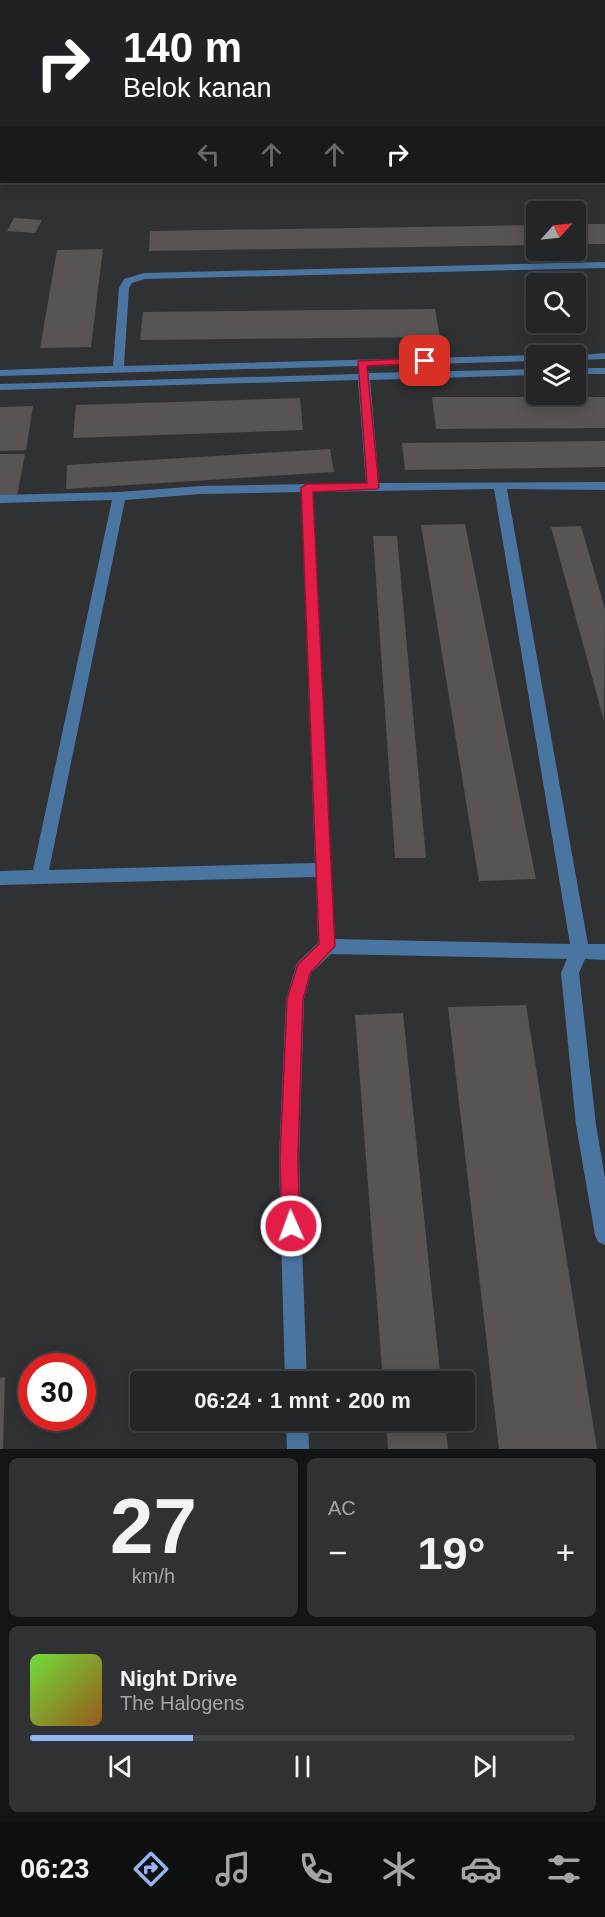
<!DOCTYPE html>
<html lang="id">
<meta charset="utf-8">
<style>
body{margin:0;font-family:Helvetica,sans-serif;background:#2f3132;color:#f1f3f6;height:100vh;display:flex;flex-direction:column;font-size:22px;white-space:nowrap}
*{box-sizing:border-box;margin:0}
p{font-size:20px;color:#a3a5a7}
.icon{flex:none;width:33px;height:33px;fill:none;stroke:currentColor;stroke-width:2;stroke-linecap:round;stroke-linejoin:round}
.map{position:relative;height:1449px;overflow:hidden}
.panel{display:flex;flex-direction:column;gap:9px;padding:9px;background:#131415;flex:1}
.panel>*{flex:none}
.hud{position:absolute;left:0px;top:0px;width:606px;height:183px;box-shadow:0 3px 15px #0003,0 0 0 2px #404243;background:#202124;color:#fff;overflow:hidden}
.needle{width:39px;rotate:63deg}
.fabs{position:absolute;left:526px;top:201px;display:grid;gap:12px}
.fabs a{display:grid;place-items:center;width:60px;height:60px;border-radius:6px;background:#232526;box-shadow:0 3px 15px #0003,0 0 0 2px #404243;font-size:30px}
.speed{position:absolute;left:18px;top:1353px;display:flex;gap:12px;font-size:30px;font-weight:700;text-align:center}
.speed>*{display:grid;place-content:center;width:78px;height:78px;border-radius:50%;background:#232526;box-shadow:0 3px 15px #0003,0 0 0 2px #404243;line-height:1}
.speed .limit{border:9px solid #d22;background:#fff;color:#111}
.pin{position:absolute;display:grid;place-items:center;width:51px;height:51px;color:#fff;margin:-26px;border-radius:12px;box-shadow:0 3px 9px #0006}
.me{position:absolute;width:66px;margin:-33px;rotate:358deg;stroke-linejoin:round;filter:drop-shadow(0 0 4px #0008)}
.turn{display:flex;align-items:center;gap:21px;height:126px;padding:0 24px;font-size:27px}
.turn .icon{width:78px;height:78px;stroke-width:2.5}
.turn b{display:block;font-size:42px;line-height:51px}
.lanes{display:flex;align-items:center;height:57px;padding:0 24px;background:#0003;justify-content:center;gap:30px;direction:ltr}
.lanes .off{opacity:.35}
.big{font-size:45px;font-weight:700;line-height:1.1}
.panel .card{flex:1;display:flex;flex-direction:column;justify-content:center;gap:9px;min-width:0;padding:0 21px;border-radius:9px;background:#2f3132}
.panel .dial{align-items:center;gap:0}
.dial b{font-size:78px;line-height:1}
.song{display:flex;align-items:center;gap:18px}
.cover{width:72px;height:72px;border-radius:9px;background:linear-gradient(135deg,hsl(100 70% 55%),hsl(30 70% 35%))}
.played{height:6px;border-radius:3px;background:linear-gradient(90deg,#95b2f1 30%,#404243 30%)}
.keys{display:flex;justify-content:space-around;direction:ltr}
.heat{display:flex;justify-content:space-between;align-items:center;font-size:33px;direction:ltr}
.panel .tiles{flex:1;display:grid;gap:9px;grid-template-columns:1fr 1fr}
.card:last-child{grid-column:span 2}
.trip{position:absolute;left:130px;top:1371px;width:345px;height:60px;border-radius:6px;background:#232526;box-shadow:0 3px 15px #0003,0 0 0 2px #404243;font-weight:700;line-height:60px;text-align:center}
.dock{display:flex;height:96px;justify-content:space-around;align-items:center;background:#0e0f0f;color:#a3a5a7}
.dock .icon{width:42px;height:42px}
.dock .selected{color:#95b2f1}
.dock b{font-size:27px;color:#f1f3f6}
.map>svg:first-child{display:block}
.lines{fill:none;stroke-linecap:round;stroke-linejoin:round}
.stream{fill:#405563;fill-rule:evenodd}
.building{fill:#575453}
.minor{fill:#4a75a1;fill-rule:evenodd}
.route{fill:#e11d48;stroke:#92132f;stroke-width:1.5}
</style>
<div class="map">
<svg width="605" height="1449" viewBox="0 0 605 1449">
<rect width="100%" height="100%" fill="#2f3133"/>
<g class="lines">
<path class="stream" d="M223,0H229L231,2H224Z
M340,0H346L338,2Z
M469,0H475L477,2H470Z
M604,73H605V77H604Z"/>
</g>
<path class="building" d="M14,218L42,220L35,233L7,231Z
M576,224H605V244H576Z
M537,225V245L149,251L150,231Z
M103,249L91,347L40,348L57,250Z
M435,309L440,337L140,340L143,312Z
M432,397H605V428L436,429Z
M300,398L303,430L73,438L76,405Z
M33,406L26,450L0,451V407Z
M605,441V467L405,470L402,443Z
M330,449L334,472L66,489L67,465Z
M0,454H25L17,496H0Z
M465,524L536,879L479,881L421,525Z
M581,526L605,609L604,721L551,527Z
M373,536H397L426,858H395Z
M526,1005L597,1449H499L448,1007Z
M403,1013L441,1382H383L355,1015Z
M5,1377L3,1449H0V1378Z
M386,1420H445L448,1449H388Z"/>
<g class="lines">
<path class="minor" d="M3,0H25L27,2H4Z
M554,0H562L563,2H555Z
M604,17H605V21H604Z
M605,262V268L145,279L132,283L129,288L124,366L537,355L540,356H537V361L0,376V370L113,366L119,288L124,279L144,273Z
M605,353V359L576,360V356H571Z
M363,367L367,368L369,373L537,369V375L370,380L379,483L605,482V490L507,489L588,944H605V960L585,959L579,973L596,1125L605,1178V1245L598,1242L595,1235L576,1125L561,973L567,959L331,954L311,973L304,999L299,1159L307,1382H285L279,1159L286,999L297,963L318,943L316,877L0,885V871L33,870L112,500L0,503V495L119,492L201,486L366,483L358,380L0,390V384L358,374L359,368ZM494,489L570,944L335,939L313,492ZM301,492L315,863L49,870L125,500L201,494Z
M576,368H605V374H576Z
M286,1420H308L309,1449H287Z"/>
</g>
<path class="route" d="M425,358L429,359V363L367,366L379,487L377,489L313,492L335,946L310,973L303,999L298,1159L300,1226L298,1232L291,1235L285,1232L282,1226L280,1159L287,999L298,964L319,944L301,488L307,484L367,483L358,361Z"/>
</svg>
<div class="fabs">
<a><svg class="needle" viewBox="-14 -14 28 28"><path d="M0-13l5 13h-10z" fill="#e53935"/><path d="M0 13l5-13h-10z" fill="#a3a5a7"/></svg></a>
<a><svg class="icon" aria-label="search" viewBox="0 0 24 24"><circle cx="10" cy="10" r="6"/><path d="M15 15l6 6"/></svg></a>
<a><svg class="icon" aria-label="layers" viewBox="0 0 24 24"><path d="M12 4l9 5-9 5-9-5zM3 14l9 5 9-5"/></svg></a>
</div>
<div class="speed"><div class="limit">30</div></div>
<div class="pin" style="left:425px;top:361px;background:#d93025"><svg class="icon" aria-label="arrive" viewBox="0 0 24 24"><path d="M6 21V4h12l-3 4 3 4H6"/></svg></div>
<svg class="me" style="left:291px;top:1226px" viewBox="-20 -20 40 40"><circle r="17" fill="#e11d48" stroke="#fff" stroke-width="3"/><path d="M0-11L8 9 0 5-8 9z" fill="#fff"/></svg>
<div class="trip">06:24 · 1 mnt · 200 m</div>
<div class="hud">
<div class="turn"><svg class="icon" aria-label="right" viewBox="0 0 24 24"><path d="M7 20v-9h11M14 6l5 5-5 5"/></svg><div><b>140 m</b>Belok kanan</div></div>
<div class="lanes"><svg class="icon off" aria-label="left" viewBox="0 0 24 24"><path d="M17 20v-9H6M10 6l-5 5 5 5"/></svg><svg class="icon off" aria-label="ahead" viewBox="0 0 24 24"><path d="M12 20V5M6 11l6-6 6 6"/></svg><svg class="icon off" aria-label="ahead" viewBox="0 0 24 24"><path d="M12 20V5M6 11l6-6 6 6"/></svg><svg class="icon" aria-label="right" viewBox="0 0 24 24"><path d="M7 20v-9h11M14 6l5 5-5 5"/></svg></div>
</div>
</div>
<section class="panel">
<div class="tiles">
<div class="card dial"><b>27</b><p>km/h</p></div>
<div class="card"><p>AC</p>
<div class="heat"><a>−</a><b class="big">19°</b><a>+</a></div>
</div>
<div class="card">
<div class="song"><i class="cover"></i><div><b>Night Drive</b><p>The Halogens</p></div></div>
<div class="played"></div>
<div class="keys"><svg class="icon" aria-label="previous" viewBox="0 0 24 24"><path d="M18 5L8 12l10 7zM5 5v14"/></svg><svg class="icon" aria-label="pause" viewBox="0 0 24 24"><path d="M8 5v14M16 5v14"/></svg><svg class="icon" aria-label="next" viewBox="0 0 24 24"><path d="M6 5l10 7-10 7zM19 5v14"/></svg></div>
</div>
</div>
</section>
<nav class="dock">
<b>06:23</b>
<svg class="icon selected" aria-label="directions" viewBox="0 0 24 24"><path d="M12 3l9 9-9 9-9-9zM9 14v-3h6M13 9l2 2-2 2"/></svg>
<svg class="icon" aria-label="music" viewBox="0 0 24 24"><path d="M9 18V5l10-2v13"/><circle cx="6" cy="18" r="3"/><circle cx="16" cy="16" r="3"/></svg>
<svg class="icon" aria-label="phone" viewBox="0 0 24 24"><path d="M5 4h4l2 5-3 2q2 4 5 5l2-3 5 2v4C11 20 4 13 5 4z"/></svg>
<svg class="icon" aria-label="climate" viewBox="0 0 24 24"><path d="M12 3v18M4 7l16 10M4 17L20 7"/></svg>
<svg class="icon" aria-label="car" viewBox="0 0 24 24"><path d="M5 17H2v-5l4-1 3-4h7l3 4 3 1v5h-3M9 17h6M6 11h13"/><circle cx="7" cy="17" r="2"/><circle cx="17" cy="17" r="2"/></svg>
<svg class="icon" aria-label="filters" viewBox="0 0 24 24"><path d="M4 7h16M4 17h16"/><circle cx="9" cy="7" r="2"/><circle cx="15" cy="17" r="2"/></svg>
</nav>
